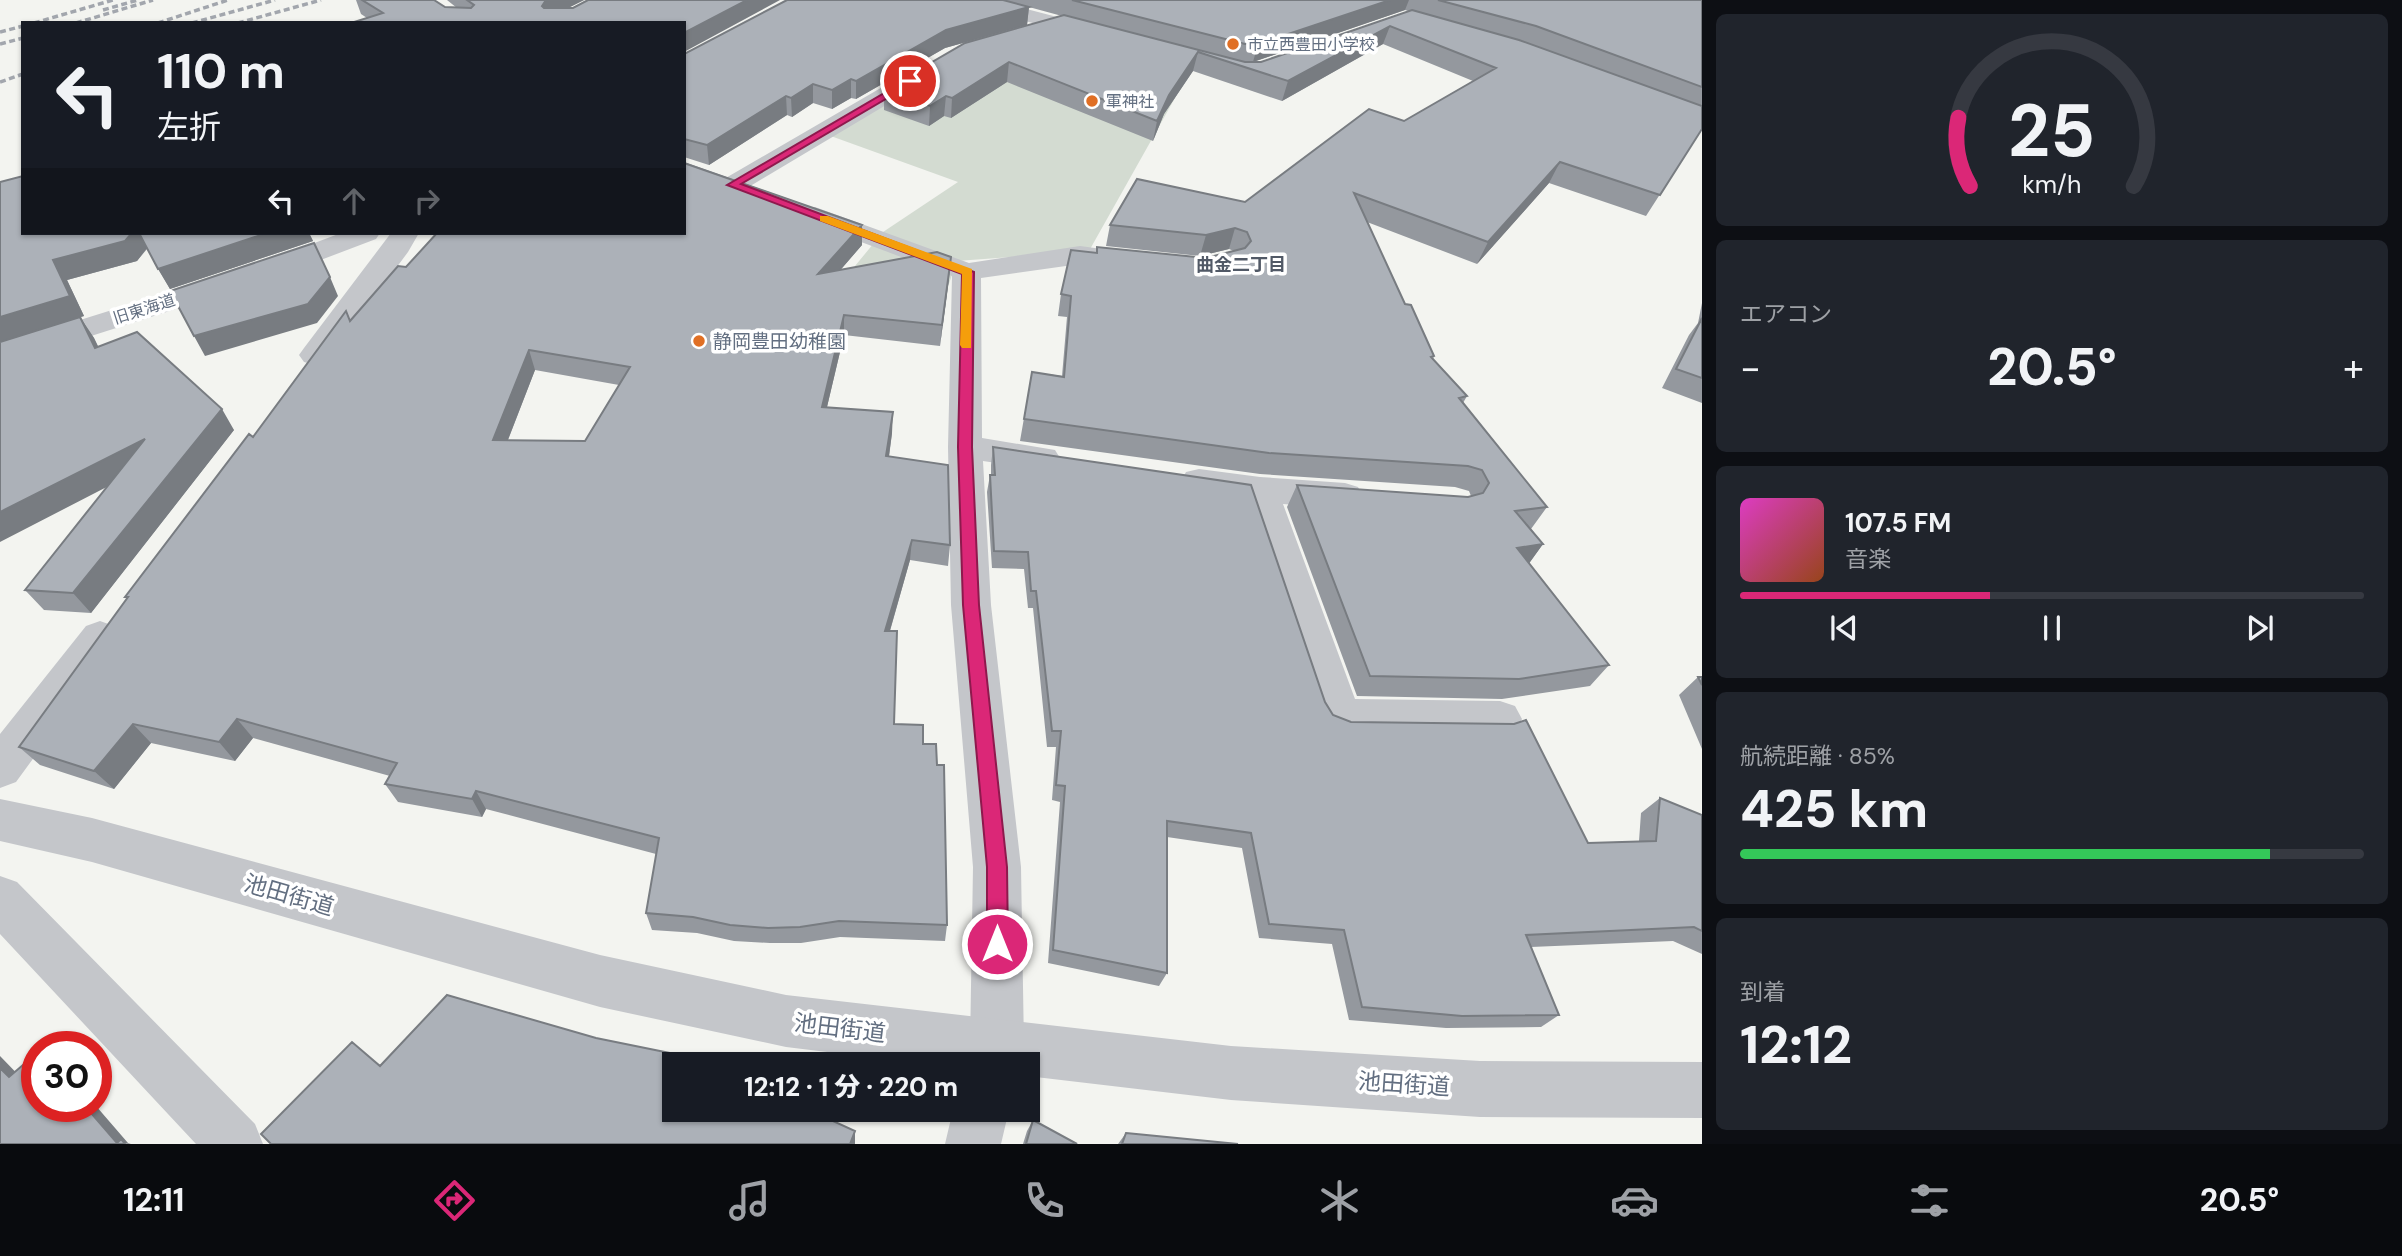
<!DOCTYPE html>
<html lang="ja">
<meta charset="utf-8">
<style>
body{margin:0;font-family:"DM Sans","Noto Sans JP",sans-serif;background:#20242c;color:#f1f3f6;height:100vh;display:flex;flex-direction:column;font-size:26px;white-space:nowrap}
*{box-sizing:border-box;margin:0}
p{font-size:23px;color:#9ea1a6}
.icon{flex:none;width:38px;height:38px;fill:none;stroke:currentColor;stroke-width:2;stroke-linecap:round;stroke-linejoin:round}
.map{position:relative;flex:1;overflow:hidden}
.sheet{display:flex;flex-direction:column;gap:14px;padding:14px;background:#0d0f14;width:700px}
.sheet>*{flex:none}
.banner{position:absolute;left:21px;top:21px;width:665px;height:214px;border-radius:0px;box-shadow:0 2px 5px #0004;background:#171b24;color:#f1f3f6;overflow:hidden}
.speed{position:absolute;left:21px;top:1031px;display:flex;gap:14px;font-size:35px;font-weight:700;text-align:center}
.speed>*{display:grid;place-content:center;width:91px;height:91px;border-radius:50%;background:#171b24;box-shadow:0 2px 5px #0004;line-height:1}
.speed .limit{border:10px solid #d22;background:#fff;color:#111}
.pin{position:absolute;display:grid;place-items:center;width:60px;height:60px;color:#fff;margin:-30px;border:4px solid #fff;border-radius:50%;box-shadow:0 2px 7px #0007}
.me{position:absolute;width:77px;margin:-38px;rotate:0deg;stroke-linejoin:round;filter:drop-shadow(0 0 5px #0008)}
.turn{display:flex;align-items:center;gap:24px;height:147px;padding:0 21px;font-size:32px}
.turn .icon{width:91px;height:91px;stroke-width:2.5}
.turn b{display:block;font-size:49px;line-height:60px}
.lanes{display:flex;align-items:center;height:66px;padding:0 21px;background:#0003;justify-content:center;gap:35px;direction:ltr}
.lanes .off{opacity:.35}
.big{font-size:52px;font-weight:800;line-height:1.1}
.sheet .card{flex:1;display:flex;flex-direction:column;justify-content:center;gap:10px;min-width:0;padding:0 24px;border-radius:10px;background:#20242c}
.sheet .dial{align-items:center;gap:0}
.dial svg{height:182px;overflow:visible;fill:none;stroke:#363941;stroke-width:7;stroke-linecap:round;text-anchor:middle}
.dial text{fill:#f1f3f6;stroke:none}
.song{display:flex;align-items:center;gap:21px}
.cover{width:84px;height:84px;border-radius:10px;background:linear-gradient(135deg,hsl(310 70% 55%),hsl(20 70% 35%))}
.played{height:7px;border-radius:4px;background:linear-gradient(90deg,#db2777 40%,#363941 40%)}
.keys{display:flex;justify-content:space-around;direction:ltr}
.heat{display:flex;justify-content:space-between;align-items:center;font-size:38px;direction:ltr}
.charge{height:10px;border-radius:5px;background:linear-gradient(90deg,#34c759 85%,#363941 0)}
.trip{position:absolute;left:662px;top:1052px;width:378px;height:70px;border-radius:0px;background:#171b24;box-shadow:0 2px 5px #0004;font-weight:800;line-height:70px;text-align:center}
.tabs{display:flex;height:112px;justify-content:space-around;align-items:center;background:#090b0e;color:#9ea1a6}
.tabs .icon{width:49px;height:49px}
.tabs .current{color:#db2777}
.tabs b{font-size:32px;color:#f1f3f6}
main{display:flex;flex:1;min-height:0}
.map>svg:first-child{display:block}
.green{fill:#d3dbd1}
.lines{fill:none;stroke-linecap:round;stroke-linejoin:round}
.minor{fill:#c4c6ca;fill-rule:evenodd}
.tertiary{fill:#c4c6ca;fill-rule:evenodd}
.rail{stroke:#a2a6ad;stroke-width:3.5;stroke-dasharray:6 3.5;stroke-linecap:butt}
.wall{fill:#94989e;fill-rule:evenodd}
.shaded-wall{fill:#787c81}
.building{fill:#acb1b8;stroke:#787c81;stroke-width:2;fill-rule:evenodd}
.route{fill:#db2777;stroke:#8e194d;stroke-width:2}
.slow{fill:#f59e0b}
.poi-dot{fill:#e06f24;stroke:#fff;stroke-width:2.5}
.labels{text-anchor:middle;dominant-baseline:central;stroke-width:7;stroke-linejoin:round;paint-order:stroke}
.far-poi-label{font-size:16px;fill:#636f81;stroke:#fff;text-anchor:start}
.far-street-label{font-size:16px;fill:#636f81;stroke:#fff}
.far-neighbourhood-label{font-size:18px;font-weight:bold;fill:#515966;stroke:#fff}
.poi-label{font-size:19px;fill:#636f81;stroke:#fff;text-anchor:start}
.near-street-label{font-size:23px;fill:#636f81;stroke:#fff}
</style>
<main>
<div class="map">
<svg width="1702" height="1144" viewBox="0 0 1702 1144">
<rect width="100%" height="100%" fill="#f3f4f0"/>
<path class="green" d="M957,56L1193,66L1089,251L957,261L946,292L841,283L883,232L958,182L828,135Z"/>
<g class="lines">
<path class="minor" d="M959,0H992L1103,29L1106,34L1103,39L1095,40L962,4Z
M930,62L938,64L941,69L938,74L742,191L733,193L724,191L720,185L724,179L922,64Z
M815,207L969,263L1080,246L1131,253L1135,259L1131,265L1121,268L1080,264L981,278L982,438L1055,450L1060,458L1055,466L1043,470L983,461L991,605L1021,867L1024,1047L1020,1064H966L970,1047L973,867L951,605L948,447L952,276L805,221L801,215L805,209Z
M391,233H419L408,252L326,362L315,365L304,362L299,355L304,348Z
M1199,469L1260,477L1345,483L1358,487L1363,496L1358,505L1345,509L1283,504L1355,699L1500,701L1515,706L1522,719L1515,732L1500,737L1340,735L1325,730L1246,500L1186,490L1181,481L1186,472Z
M100,621L114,626L120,637L114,648L16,782L0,788V734L86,626Z
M0,876L17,882L255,1124L263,1144H196L0,934Z
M953,1110H1009L1001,1144H945Z"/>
<path class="tertiary" d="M341,233H380L376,239L276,277L0,365V345L256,265Z
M0,799L92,818L600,955L786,995L1231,1046L1480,1061L1702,1062V1118L1480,1117L1231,1100L1027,1076V1064H926L786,1047L600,1007L92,862L0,841Z"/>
<path class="rail" d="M103,10L138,0
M34,23L113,0
M76,23L153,0
M158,23L228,0
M192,23L275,0
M238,23L321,0
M0,32L23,26
M0,44L23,38
M0,82L23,74"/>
</g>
<path class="wall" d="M356,0H434L445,7L457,8L447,0H584L568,8L780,0L367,18L361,14Z
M787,0H1702V129L1646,216L1549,183L1477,264L1367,222L1405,304L1434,356L1433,359L1467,396L1463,403L1547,507L1531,529L1543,544L1529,563L1609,665L1590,686L1502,699L1357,696L1287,507L1297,485L1468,497L1471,496L1469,491L1455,487L1260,474L1020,441L1032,372L1062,376L1067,317L1058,316L1061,294L1096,253L1206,258L1234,251L1229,249L1200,256L1106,246L1110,225L1245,202L1404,121L1473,81L1383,44L1282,101L1193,71L1164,114L1153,141L1007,82L951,118L944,116L929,126L884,110V90L1062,16L1014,3L1029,7L1027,25L945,48L856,99L851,98L832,109L813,103L792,117L787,115L709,165L684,157V54ZM1405,10L1408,11L1261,62H1253Z
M684,162L862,225V245L840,270L949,278L940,346L844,335L827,407L892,433L889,457L950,545L948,566L910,560L890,631L894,724L923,744L937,765L947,925L945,941L840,937L801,943H770L734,941L697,933L652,930L646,913L656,854L486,809L482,817L398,802L385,784L390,776L253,738L235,761L151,743L114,789L40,765L19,747L127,599L125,597L253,437L350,321L406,267L684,233ZM535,370L619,385L585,441L508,440Z
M23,233H309L313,241L170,289L147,249L137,261L67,280L84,316L80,317L94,338L98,346L234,430L91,613L44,610L25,590L107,487Z
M1702,303V403L1662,388L1689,335L1698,323Z
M993,447L1325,702L1333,715L1588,843L1639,841L1641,813L1660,798L1702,815V954L1673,941L1531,947L1559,1015L1541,1027L1446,1028L1349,1020L1332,944L1259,938L1242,848L1167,837V973L1159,986L1048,963L1060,802L1052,800L1056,747H1047L1033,608H1028L1024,569L992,568L987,492L990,475H991V465Z
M1698,677H1702V749L1679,695Z
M1033,1120L1077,1144H1023L1027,1131Z
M1126,1133L1238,1144H1118Z"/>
<path class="shaded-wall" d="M546,0H584L550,17L542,6Z
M747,0H780L684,52V33Z
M1390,0H1409L1405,10L1253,62L1258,44Z
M1029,7L1027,25L945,48L856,99V81L946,30Z
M1390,26L1383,44L1282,101L1288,81Z
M1198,52L1193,71L1164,114L1153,141L1157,121L1169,95Z
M1009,62L1007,82L951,118L952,98Z
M851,79V98L832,109V90Z
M813,84V103L792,117L791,98Z
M786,96L787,115L709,165L707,145Z
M946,96L944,116L929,126L930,106Z
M1560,162L1549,183L1477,264L1488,242Z
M862,225V245L819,295L818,274Z
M1235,228L1229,249L1200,256L1206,235Z
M132,233H139L147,248L137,261L67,280L84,316L0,343V317L53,260Z
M267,233H309L313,241L170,289L158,269Z
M951,257L949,278L940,346L942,325Z
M330,277L338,296L317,323L205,356L194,336Z
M844,315V335L822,428V407Z
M80,317L94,338L108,368L95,348Z
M529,350L535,370L500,460L493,440Z
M222,409L234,430L91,613L73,593Z
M893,412L892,433L886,477V456Z
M145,439L159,460L0,542V512Z
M912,540L910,560L884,651L885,631Z
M1543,544L1528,565L1517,548Z
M237,719L253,738L235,761L219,742Z
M133,724L151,743L114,789L94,771Z
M476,791L486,809L482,817L472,799Z
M0,1056L31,1088L9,1077L0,1068Z
M85,1106H96L128,1143L131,1144L117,1143Z
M855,1131V1144H850Z"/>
<path class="building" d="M362,0H434L445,7L471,8L474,5L467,0H546L542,6L544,8H573L588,0H747L684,33V23H351L383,13Z
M787,0H1003L1029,7L946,30L856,81L851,79L832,90L813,84L791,98L786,96L707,145L684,139V54Z
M1072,0H1390L1258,44H1245Z
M1438,0H1702V87L1536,26Z
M1412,10L1519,40L1702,106V129L1660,195L1560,162L1488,242L1354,193L1405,304L1411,305L1434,356L1431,357L1467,396L1459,398L1547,507L1515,511L1543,544L1517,548L1609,665L1519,679L1370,676L1297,485L1468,497L1483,493L1489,483L1482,470L1468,466L1269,453L1024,419L1032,372L1064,377L1071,296L1061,294L1071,250L1097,253V247L1206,258L1245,248L1251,241L1247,232L1235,228L1206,235L1110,225L1137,179L1245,202L1369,109L1404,121L1496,68L1390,26L1288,81L1198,52L1169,95L1157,121L1009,62L952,98L946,96L930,106L884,90L965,43L1064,15L1245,62H1261Z
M684,163L862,225L818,274L937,252L951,257L942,325L844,315L822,407L893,412L886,456L948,465L950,545L912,540L885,631H897L894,724L923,725V744H936L937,765H944L947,925L839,921L800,927L768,928L730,925L693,917L646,913L659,838L476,791L472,799L385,784L397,763L237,719L219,742L133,724L94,771L19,747L128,597H125L249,434L253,437L346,311L350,321L398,266L406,267L437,233H684ZM529,350L630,367L585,441L493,440Z
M23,176V233H132L125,241L53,260L70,296L0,317V182Z
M139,233H267L158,269Z
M314,243L330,277L308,304L194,336L170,291Z
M80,317L95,348L137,332L222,409L73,593L25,590L145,439L0,512V342Z
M1702,318V378L1676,369Z
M993,447L1251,485L1325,702L1333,715L1351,722L1514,724L1526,720L1588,843L1656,841L1660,798L1702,815V931L1694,927L1526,935L1559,1015L1462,1016L1362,1007L1344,930L1269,924L1251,833L1167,821V973L1053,950L1065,786L1056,785L1061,731H1052L1036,591H1031L1028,552L994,551L990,475H995Z
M1698,677H1702V685Z
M447,995L596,1038L724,1064H674V1110H809L855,1131L850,1144H271L261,1134L352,1042L380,1066Z
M37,1053V1106H85L117,1143L121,1139L125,1144H0V1068L9,1077Z
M1033,1120L1077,1144H1026Z
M1126,1133L1238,1144H1122Z"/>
<path class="route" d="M910,78L915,81L913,83L741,184L974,272L972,447L979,605L1007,867L1008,944L1005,952L997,955L990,952L987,944V867L963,605L958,447L962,274L727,185Z"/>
<path class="slow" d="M820,216H828L972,269L971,348H962L960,345L962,274L820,221Z"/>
<g class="poi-dot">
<circle cx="1233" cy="44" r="7"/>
<circle cx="1092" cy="101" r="7"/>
<circle cx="699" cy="341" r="7"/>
</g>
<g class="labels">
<g class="far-poi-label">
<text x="1247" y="44">市立西豊田小学校</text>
<text x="1106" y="101">軍神社</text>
</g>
<g class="far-street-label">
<text transform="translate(144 309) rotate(-18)">旧東海道</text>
</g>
<g class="far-neighbourhood-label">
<text x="1241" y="265">曲金二丁目</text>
</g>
<g class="poi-label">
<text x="713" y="341">静岡豊田幼稚園</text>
</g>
<g class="near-street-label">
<text transform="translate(289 895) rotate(16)">池田街道</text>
<text transform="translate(840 1028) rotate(7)">池田街道</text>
<text transform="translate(1404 1084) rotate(4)">池田街道</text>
</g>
</g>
</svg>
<div class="speed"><div class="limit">30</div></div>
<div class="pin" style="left:910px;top:81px;background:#d93025"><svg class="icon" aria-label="arrive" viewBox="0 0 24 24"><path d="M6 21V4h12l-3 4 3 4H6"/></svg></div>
<svg class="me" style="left:997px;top:944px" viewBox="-20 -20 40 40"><circle r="17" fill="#db2777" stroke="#fff" stroke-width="3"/><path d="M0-11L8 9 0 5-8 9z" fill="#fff"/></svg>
<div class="trip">12:12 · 1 分 · 220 m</div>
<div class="banner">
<div class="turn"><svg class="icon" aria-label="left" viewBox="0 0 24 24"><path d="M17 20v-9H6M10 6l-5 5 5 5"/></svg><div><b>110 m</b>左折</div></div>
<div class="lanes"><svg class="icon" aria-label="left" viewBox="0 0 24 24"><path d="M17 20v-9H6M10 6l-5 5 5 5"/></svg><svg class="icon off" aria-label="ahead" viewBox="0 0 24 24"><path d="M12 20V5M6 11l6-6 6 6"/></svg><svg class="icon off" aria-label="right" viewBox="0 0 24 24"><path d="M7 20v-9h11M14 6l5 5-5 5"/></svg></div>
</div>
</div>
<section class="sheet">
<div class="card dial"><svg viewBox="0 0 100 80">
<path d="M14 69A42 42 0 1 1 86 69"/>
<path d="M14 69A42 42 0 0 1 9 39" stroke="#db2777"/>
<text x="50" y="56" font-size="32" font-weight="700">25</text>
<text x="50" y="72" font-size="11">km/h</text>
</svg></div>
<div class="card"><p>エアコン</p>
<div class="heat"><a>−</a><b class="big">20.5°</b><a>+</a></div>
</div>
<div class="card">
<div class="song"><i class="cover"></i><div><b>107.5 FM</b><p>音楽</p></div></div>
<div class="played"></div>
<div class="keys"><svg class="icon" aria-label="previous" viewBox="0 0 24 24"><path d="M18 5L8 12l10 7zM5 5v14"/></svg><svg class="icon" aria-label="pause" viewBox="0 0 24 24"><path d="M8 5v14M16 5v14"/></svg><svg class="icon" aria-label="next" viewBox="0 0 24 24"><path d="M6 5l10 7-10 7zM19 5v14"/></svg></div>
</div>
<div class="card"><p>航続距離 · 85%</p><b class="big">425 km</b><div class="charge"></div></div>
<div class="card"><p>到着</p><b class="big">12:12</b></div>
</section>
</main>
<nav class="tabs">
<b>12:11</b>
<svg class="icon current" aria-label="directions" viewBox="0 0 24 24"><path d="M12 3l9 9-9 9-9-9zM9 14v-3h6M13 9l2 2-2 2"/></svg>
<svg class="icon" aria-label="music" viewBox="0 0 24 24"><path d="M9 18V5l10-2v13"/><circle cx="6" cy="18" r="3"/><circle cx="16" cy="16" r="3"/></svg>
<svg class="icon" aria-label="phone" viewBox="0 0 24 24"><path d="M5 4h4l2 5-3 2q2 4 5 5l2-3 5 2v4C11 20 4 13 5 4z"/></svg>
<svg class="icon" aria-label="climate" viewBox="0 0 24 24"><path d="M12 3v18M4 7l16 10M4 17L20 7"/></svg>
<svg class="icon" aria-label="car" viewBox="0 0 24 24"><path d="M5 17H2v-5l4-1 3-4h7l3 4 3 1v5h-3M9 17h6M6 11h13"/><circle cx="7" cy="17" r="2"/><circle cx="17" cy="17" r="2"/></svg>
<svg class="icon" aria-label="filters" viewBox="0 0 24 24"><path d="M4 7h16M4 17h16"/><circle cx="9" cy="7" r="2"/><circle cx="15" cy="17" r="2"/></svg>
<b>20.5°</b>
</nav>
